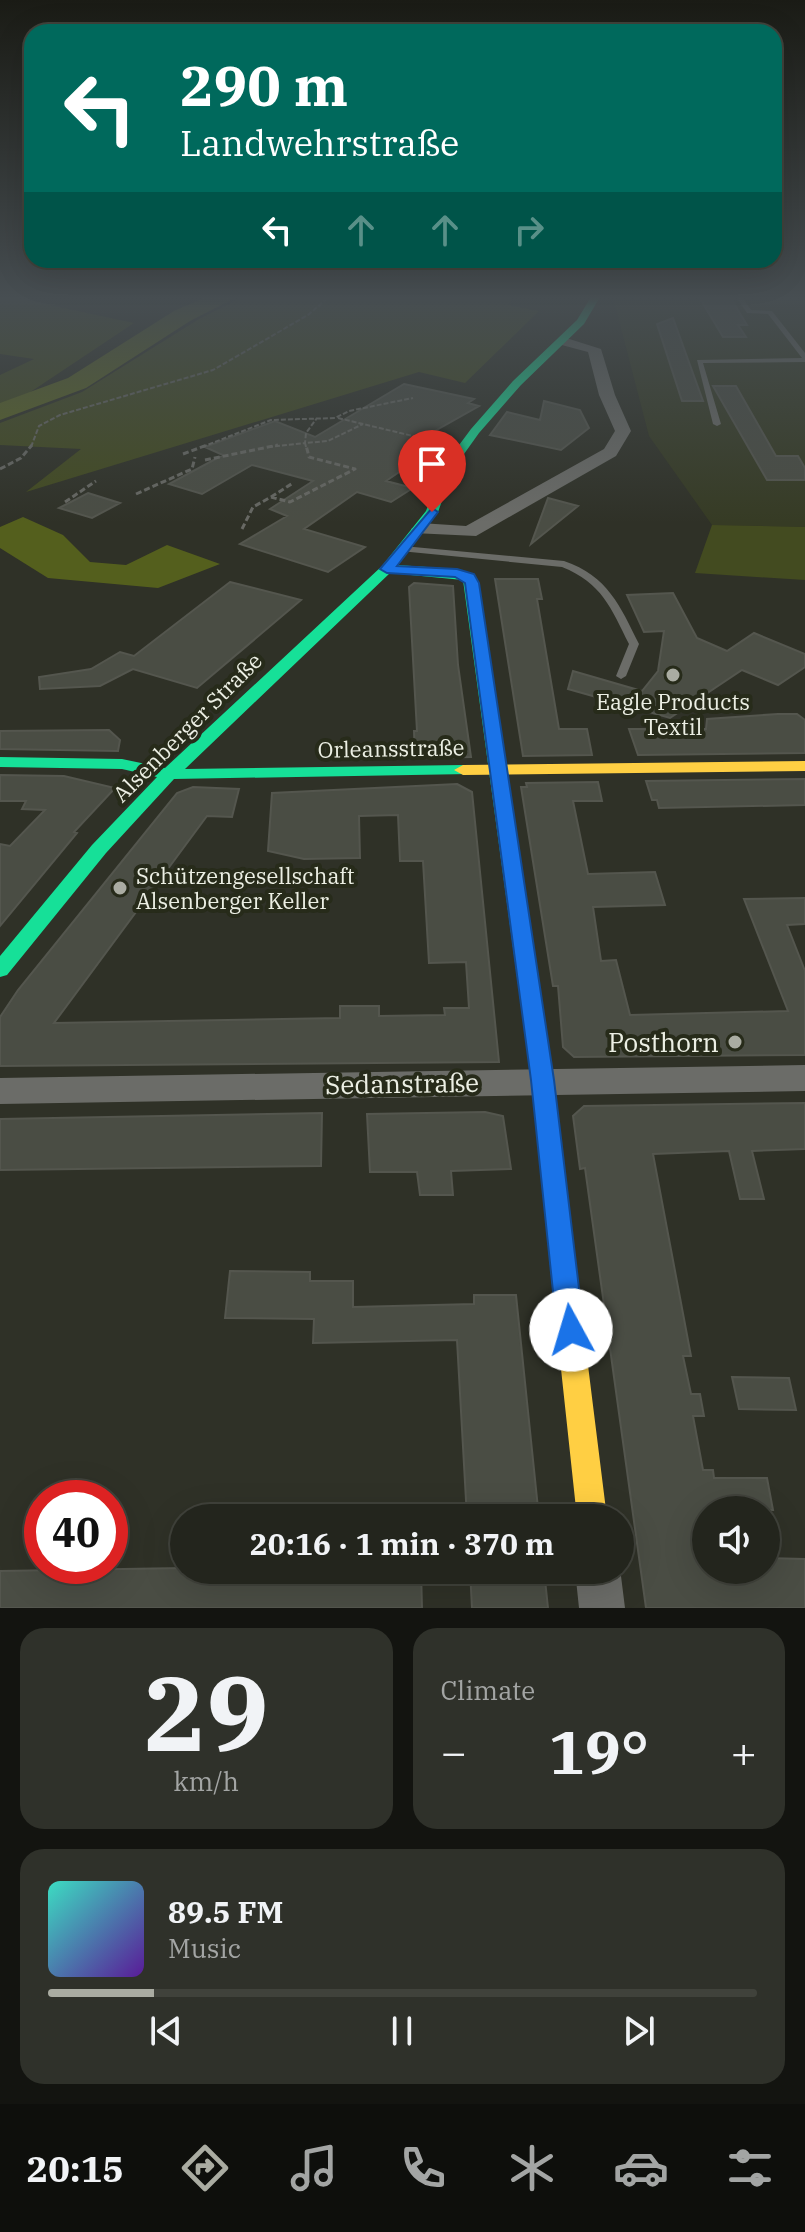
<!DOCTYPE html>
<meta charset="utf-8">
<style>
body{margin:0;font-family:"IBM Plex Serif",serif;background:#2f312a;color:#f1f3f6;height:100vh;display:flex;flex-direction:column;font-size:30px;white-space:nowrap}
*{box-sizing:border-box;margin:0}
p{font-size:26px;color:#a3a5a4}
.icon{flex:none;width:44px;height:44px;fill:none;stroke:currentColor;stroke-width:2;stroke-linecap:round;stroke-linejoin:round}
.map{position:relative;height:1608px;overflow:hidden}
.sheet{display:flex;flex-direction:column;gap:20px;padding:20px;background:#131410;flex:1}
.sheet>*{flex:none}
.hud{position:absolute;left:24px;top:24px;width:758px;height:244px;border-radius:24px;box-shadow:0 8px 32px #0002,0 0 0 2px #40423b;background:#00695c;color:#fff;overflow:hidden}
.controls{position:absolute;left:692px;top:1496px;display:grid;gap:16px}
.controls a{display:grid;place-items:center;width:88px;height:88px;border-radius:50%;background:#23251d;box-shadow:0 8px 32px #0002,0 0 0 2px #40423b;font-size:40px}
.speed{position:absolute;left:24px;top:1480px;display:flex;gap:16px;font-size:40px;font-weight:700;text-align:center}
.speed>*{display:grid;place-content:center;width:104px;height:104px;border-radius:50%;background:#23251d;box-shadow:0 8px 32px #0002,0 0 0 2px #40423b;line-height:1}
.speed .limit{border:12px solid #d22;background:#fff;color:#111}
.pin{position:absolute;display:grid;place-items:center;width:68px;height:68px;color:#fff;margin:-82px -34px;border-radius:50% 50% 50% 0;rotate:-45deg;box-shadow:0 0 8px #0007}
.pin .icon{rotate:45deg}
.me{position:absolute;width:88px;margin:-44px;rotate:354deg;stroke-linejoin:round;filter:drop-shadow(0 0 6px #0008)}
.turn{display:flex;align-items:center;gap:28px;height:168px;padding:0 24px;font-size:36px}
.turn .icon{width:104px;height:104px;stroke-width:2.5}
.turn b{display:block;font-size:56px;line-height:68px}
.lanes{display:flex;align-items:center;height:76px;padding:0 24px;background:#0003;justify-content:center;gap:40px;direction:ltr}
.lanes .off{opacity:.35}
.big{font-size:60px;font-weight:800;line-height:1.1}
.sheet .card{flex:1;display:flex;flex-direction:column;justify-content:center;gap:12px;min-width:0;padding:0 28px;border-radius:24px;background:#2f312a}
.sheet .dial{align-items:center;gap:0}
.dial b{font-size:104px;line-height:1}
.song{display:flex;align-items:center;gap:24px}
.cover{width:96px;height:96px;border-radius:12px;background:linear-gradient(135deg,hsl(170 70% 55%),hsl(270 70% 35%))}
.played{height:8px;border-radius:4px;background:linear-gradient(90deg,#aaaca2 15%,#40423b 15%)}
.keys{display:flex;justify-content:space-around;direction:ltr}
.heat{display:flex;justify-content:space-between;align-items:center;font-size:44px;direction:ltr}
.sheet .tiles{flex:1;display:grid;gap:20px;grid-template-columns:1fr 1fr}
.card:last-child{grid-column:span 2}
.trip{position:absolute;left:170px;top:1504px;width:464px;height:80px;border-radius:40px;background:#23251d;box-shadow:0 8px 32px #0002,0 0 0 2px #40423b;font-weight:800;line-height:80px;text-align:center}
.menu{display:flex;height:128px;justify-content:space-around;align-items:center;background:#0e0f0c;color:#a3a5a4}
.menu .icon{width:56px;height:56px}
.menu .selected{color:#aaaca2}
.menu b{font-size:36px;color:#f1f3f6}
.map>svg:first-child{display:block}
.built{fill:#363b24}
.green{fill:#434b20}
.forest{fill:#545f1d}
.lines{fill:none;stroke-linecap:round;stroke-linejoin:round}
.river{fill:#5b6622;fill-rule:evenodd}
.building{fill:#4a4d44;stroke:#54564e;stroke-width:2}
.path-far1{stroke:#686964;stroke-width:2;stroke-dasharray:5 2;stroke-linecap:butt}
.path{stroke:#686964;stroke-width:3;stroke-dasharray:6 3;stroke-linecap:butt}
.lane{fill:#6b6c68;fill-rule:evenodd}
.street{fill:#6b6c68;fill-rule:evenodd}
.fast{fill:#16e098;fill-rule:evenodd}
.slow{fill:#ffcf43;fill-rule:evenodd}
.route{fill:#1a73e8;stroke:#114b97;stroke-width:2}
.poi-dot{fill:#aaaca2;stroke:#272b1a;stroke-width:3}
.labels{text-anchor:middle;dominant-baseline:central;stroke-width:8;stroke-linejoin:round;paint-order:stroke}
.poi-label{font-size:22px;fill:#ecefe4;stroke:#272b1a}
.street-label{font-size:22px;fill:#ecefe4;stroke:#272b1a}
.near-poi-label{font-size:26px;fill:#ecefe4;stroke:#272b1a;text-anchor:end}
.near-street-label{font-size:26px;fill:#ecefe4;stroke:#272b1a}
</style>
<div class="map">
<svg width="805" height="1608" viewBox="0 0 805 1608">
<rect width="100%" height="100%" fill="#2f3127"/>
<path class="built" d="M623,297H805V527L712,525L649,436L614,301Z"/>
<path class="green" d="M0,297H12L134,323L14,403L0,408V375L34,359L0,354Z
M243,297H513L508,305L539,311L465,383L419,372L26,492L81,449L0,445V423L82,392L199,319Z
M712,525L805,527V580L695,573Z"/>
<path class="forest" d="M23,517L63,535L90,562L126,565L167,545L220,564L158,588L48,578L0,548V527Z"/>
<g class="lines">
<path class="river" d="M206,297H237L190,321L86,388L0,420V403L68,378L174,311Z"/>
</g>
<path class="building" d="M699,297H730L747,325H738L746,337H723Z
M673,318L703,401H682L657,324Z
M404,384L474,399L468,403L479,406L419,440L439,445L386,481L413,488L391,502L357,492L304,529L365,547L328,572L240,544L287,516L270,509L313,481L252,465L202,494L169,484L223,455L205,447L275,421L315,437Z
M713,386H736L776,456H798L805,468V480H767Z
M544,401L580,410L589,428L561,450L490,435L507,412L540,420Z
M88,493L120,503L92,518L59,508Z
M548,498L578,506L531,544Z
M495,579H538L542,599H537L559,729H587L592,755L523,756Z
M230,582L301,600L197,688L133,669L100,686L40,689L39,677L91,669L120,652L134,656Z
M414,583L453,586L458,665L471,757L415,758L414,731H417L409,587Z
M673,593L697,638L727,651L754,633L805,654V667L778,685L742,670L670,718L568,689L573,671L642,691L658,671L664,631L644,632L627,595Z
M778,714H797L805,720V753L638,755L629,729H706L707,719Z
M109,730L120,740L118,751L0,749V731Z
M0,775L64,776L115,788L74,832L77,833L0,926V844L10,846L45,810L22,809L26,801H0Z
M805,779V805L659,808L657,800H652L646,781Z
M598,782L602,801H573L588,874L655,872L665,905L593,907L601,961L616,960L630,1015L788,1011L744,899L805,898V924L787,925L805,971V1055L574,1057L563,1047L558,986H553L521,787H527L526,783Z
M457,784L472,792L499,1062L0,1066V1017L18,990L177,793L193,787L239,789L232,817L207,816L54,1023L340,1018V1006H379V1016L445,1015L444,1008H469L466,962L429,963L423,861H400L398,815L359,816L360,858L304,859L268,851L272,793Z
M805,1103V1149L752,1151L764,1199H740L729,1151L653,1154L691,1356H683L691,1394H700L704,1416H693L703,1470H713L714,1478H767L773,1510H706V1570H766V1558L805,1559V1608H646L585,1168L580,1169L573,1116L584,1106Z
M485,1112L503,1116L511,1169L451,1171L453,1195H420L417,1172H370L367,1114Z
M322,1113L321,1166L0,1170V1119Z
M230,1271L310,1272V1281H353V1307L474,1304V1295H516L539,1518H467L457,1340L313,1343L314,1319L225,1318Z
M732,1377L789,1378L796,1410L739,1409Z
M184,1568L421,1570L422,1608H0V1571Z
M470,1570H544L548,1608H472Z"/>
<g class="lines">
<path class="path-far1" d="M338,418L442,443
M31,447L39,426L60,415L213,370L308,315L329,297
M202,447L271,420L335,418L349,411L413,398
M268,447L305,443L306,433L317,418
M306,447L305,443L328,441L363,424"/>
<path class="path" d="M183,454L207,445
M205,460L278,445
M0,469L21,458L32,445
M136,494L192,469L195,457
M271,497L293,483
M65,502L96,481
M242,529L253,507L271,497L290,502L355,469L309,457L306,445"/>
<path class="lane" d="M736,297H742L751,310L772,311L805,353V362L703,363L721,424L717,426L713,424L697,360L802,358L768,314L747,313Z
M403,546L564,561C608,576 620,606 639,644L626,676L621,679L616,676L629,644C611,608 602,583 562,567L400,551V547Z"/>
<path class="street" d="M563,337L601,349L615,395L631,431L616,456L476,536L413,533L411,529L420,523L466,526L604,449L615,431L599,395L588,352L558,344V338Z
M805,1065V1091L0,1104V1078Z
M620,1568L625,1608H579L575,1570Z"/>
<path class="fast" d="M591,297H600L584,324L521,385L479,433L454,468L438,512L397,565L457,569L474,574L479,583L553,1080L578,1285L574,1293L565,1297L556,1293L552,1285L531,1080L463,580L390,573L185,769L463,765L469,766L472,770L469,774L174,779L106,853L7,975L0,977V956L92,845L157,777L122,769L0,767V757L122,759L165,768L382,566L426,511L442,468L471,429L513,381L577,320Z"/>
<path class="slow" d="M805,761V771L463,775L454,770L463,765Z
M565,1273L574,1277L578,1285L607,1518H577L552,1285L556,1277Z"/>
</g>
<linearGradient id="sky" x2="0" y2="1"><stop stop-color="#1a1b15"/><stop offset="0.57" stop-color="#474e52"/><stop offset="1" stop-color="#474e52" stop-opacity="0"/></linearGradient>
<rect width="805" height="523" fill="url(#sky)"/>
<path class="route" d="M432,508L438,512L397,566L457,569L474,574L479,583L554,1080L584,1330L580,1339L571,1343L561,1339L557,1330L531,1080L465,583L455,577L387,573L380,569Z"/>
<g class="poi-dot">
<circle cx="673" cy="675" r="8"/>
<circle cx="120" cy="888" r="8"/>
<circle cx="735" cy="1042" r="8"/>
</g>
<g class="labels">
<g class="poi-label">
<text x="673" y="701">Eagle Products<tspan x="673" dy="25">Textil</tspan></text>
<text x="136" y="875" text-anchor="start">Schützengesellschaft<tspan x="136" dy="25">Alsenberger Keller</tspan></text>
</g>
<g class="street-label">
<text transform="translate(187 727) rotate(-45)">Alsenberger Straße</text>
<text transform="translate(391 748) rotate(-1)">Orleansstraße</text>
</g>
<g class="near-poi-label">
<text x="719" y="1042">Posthorn</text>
</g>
<g class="near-street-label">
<text transform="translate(402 1083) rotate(-1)">Sedanstraße</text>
</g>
</g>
</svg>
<div class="controls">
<a><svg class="icon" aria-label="sound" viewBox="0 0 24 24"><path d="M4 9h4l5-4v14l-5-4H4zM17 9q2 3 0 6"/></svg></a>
</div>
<div class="speed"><div class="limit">40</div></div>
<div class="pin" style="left:432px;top:512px;background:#d93025"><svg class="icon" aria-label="arrive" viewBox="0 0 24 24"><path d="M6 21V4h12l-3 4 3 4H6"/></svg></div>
<svg class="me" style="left:571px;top:1330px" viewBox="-20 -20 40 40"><circle r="19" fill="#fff"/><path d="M0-13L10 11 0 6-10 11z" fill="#1a73e8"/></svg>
<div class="trip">20:16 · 1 min · 370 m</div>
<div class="hud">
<div class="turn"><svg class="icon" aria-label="left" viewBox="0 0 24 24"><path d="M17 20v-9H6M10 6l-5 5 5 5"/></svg><div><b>290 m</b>Landwehrstraße</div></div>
<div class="lanes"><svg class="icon" aria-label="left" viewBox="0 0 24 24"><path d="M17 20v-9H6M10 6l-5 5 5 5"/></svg><svg class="icon off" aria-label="ahead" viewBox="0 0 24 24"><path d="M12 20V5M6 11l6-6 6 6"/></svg><svg class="icon off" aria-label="ahead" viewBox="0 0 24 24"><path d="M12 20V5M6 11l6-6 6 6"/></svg><svg class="icon off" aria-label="right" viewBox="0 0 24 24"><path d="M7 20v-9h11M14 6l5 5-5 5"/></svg></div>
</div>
</div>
<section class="sheet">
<div class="tiles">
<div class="card dial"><b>29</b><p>km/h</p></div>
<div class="card"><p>Climate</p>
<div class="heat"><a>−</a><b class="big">19°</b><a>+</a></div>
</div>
<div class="card">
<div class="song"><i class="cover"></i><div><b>89.5 FM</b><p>Music</p></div></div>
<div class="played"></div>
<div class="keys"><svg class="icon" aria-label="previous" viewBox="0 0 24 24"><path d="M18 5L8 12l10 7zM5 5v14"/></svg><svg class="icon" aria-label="pause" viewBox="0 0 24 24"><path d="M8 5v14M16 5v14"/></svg><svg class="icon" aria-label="next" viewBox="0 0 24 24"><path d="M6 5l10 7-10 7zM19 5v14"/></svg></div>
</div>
</div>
</section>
<nav class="menu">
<b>20:15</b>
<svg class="icon selected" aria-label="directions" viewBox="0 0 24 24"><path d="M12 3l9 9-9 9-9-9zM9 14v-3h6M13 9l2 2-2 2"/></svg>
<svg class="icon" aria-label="music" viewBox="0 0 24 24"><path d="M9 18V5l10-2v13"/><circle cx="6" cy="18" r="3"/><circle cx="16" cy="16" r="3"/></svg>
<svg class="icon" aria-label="phone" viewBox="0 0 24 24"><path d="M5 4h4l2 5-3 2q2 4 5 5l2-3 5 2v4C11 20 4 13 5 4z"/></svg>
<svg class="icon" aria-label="climate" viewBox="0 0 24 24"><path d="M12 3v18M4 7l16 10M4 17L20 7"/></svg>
<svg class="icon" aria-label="car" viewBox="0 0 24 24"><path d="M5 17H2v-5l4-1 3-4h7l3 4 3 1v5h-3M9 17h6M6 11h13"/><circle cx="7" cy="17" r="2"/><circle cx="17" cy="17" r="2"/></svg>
<svg class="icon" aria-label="filters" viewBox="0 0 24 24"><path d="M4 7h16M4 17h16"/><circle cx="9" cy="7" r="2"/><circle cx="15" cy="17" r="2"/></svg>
</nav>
